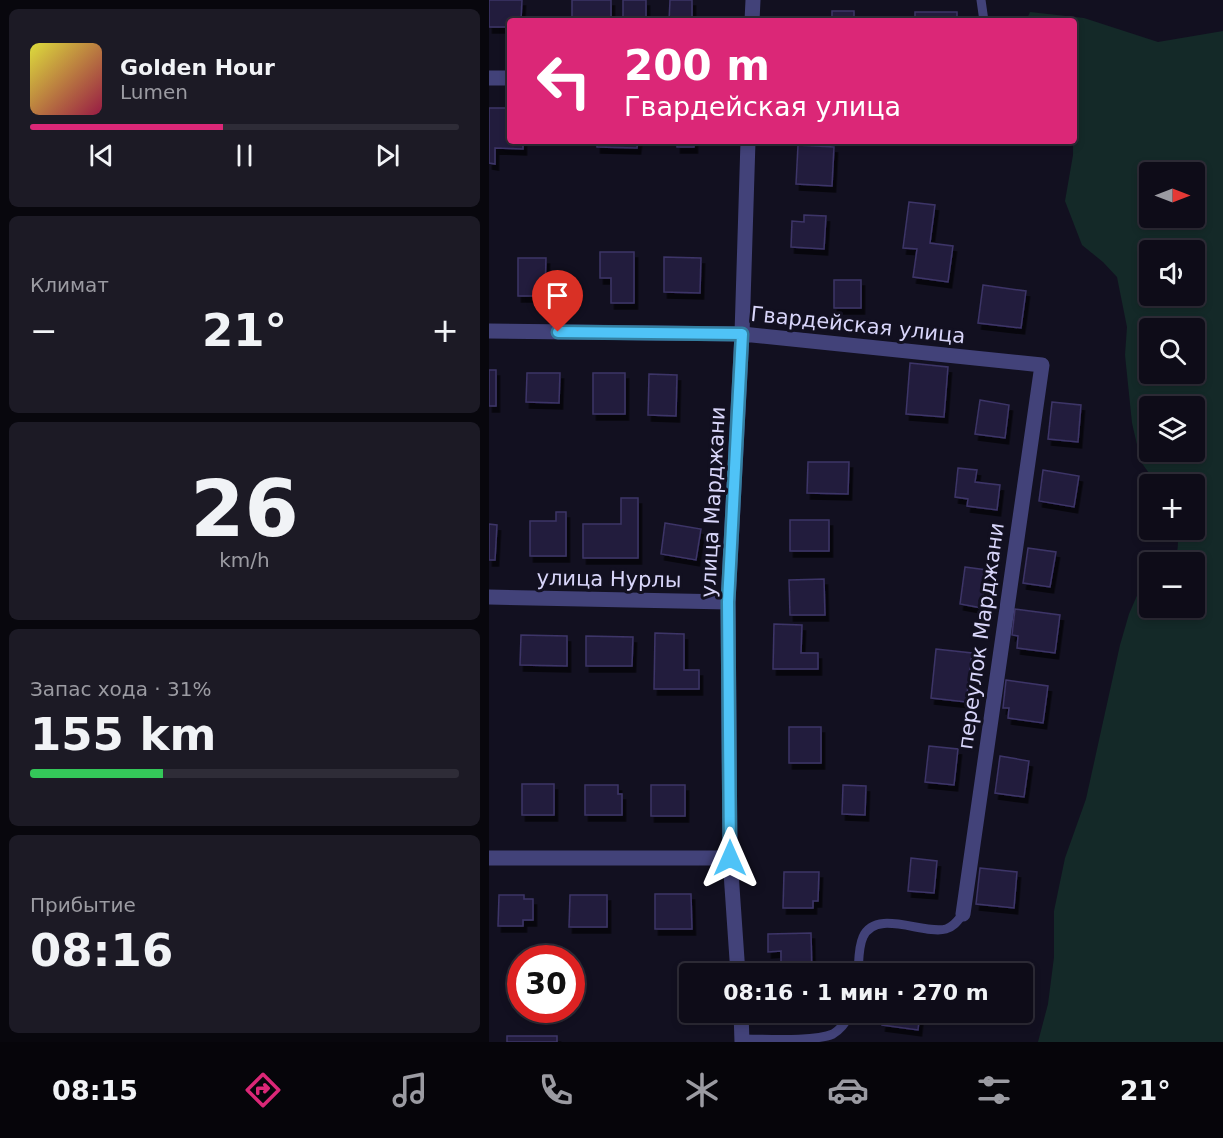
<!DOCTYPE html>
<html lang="ru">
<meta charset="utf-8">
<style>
body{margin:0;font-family:"DejaVu Sans",sans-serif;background:#1c1a25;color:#f1f3f6;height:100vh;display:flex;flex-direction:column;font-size:22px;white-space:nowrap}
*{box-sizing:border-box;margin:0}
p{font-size:20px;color:#9b9ba2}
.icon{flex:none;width:33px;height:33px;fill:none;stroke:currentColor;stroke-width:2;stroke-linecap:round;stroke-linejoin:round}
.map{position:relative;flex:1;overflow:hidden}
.drawer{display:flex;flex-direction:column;gap:9px;padding:9px;background:#08070d;width:489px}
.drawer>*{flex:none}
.banner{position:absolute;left:18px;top:18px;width:570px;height:126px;border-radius:6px;box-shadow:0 3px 9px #0003,0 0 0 2px #2e2c37;background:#db2777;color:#fff;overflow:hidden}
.needle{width:39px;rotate:90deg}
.fabs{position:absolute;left:650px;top:162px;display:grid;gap:12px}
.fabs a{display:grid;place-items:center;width:66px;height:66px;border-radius:6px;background:#0e0c18;box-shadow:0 3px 9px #0003,0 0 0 2px #2e2c37;font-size:30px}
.speed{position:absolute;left:18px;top:945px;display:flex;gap:12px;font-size:30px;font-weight:700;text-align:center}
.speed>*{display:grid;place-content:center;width:78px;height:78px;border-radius:50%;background:#0e0c18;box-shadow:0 3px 9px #0003,0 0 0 2px #2e2c37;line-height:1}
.speed .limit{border:9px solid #d22;background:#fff;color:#111}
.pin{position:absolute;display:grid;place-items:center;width:51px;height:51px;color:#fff;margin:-62px -26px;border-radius:50% 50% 50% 0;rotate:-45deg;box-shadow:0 0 6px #0007}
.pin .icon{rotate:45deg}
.me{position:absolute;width:66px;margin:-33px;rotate:0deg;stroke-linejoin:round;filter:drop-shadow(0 0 4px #0008)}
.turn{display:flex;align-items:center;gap:21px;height:126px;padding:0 18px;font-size:27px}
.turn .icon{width:78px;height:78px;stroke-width:2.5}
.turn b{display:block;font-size:42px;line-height:51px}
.big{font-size:45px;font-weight:700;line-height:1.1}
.drawer .card{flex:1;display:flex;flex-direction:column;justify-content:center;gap:9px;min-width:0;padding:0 21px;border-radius:9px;background:#1c1a25}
.drawer .dial{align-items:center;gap:0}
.dial b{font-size:78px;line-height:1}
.song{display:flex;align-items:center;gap:18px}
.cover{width:72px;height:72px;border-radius:9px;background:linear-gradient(135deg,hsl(60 70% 55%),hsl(340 70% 35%))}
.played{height:6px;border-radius:3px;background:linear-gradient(90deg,#db2777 45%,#2e2c37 45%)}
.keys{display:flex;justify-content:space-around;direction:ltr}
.heat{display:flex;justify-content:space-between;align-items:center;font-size:33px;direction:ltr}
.charge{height:9px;border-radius:4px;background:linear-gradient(90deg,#34c759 31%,#2e2c37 0)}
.trip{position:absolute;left:190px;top:963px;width:354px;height:60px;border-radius:6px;background:#0e0c18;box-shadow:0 3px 9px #0003,0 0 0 2px #2e2c37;font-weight:700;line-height:60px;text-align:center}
.menu{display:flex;height:96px;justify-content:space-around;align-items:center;background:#06050a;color:#9b9ba2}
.menu .icon{width:42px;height:42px}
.menu .active{color:#db2777}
.menu b{font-size:27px;color:#f1f3f6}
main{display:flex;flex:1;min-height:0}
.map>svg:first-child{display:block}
.green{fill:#142928;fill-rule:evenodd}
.building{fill:#241f3e;stroke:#3c3467;stroke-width:1.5;filter:url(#shadow)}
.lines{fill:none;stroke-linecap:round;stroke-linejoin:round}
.service{stroke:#424279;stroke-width:9}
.minor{stroke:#424279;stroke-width:15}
.route-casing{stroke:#337fa1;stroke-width:15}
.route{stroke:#4fc3f7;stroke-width:10}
.labels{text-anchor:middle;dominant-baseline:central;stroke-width:6;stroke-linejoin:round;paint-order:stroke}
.street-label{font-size:21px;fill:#d8d5f9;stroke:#121020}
</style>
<main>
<section class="drawer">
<div class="card">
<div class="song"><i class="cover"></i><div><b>Golden Hour</b><p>Lumen</p></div></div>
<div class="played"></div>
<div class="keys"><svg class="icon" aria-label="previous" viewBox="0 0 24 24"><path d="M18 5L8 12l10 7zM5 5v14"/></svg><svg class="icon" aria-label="pause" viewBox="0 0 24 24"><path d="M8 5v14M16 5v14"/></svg><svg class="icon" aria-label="next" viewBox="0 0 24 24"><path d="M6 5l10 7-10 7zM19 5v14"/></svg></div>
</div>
<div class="card"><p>Климат</p>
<div class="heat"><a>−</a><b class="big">21°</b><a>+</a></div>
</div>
<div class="card dial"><b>26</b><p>km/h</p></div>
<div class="card"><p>Запас хода · 31%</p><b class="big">155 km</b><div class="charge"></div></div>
<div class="card"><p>Прибытие</p><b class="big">08:16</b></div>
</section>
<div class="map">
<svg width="734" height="1042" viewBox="0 0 734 1042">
<defs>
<filter id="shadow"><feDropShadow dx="3.5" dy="6" stdDeviation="0" flood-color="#0009"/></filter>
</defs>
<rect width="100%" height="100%" fill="#121020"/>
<path class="green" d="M541,12L595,18L669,42L734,31V1042H549L559,1004L565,957V911L576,858L597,799L631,645L640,614L650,591L660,585V608H705V562H683C690,555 690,539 687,530H705V484H668L652,462L643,423L636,355L638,327L628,277L614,262L593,245L576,201L584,155L585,21H537ZM660,172H705V218H660ZM660,250H705V296H660ZM660,328H705V374H660ZM660,406H705V452H660Z"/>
<path class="building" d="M0,0H33L32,20H22L21,27H0Z
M83,0H122V21H83Z
M134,0H157V21H134Z
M181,0H203V21H180Z
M343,11H365V21H330V18H343Z
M426,12H468V21H426Z
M0,108H21V141H34V149L6,148V164L0,163Z
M108,141H149L148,148L108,147Z
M188,141H205V147H188Z
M309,145L345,147L343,186L307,184Z
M420,202L446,205L441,243L464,246L459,282L424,277L428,249L414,248Z
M315,215L337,216L335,249L302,247L303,221L315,222Z
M111,252H145V303H122V278H111Z
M175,257L212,258L211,293L175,292Z
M29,258H57L56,296H29Z
M345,280H372V308H345Z
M494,285L537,291L532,328L489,323Z
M421,363L459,367L455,417L417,414Z
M0,370H7V406H0Z
M38,373H71L70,403L37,402Z
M104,373H136V414H104Z
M160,374L188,375L187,416L159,415Z
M491,400L520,405L516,438L486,434Z
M563,402L592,405L589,442L559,439Z
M319,462H360L359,494L318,493Z
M469,468L488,470L486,482L511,485L508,510L478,506L479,499L466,497Z
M554,470L590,476L585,507L550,501Z
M132,498H149V558H94V524H132Z
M67,512H77V556H41V521H67Z
M301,520H340V551H301Z
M176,523L212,529L207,560L172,554Z
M0,524L8,525L6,560H0Z
M539,548L567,552L561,587L534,583Z
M476,567L498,570L493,608L471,604Z
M335,579L336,615H301L300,580Z
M526,609L571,615L566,653L528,648L529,636L523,635Z
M285,624L313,625L312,653H329V669H284Z
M166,633L195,634V670H210V689H165Z
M32,635L78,636V666L31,665Z
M97,636L144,637L143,666H97Z
M447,649L483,653L477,702L442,698Z
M517,680L559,686L554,723L519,718L520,708H514Z
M300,727H332V763H300Z
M440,746L469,749L465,785L436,782Z
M511,756L540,761L535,797L506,793Z
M33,784H65V815H33Z
M96,785H129V794H133V815H96Z
M162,785H196V816H162Z
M354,785L377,786L376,815L353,814Z
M422,858L448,861L445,893L419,891Z
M491,868L528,872L525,908L487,904Z
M295,872H330L329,901H324V908H294Z
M166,894H202L203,929H166Z
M10,895H35V899H44V920H34V926H9Z
M81,895H118V927H80Z
M322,933L323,974H292V951L279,952V934Z
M395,1012H431L429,1030L393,1025Z
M18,1036H68V1042H18Z"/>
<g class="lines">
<path class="service" d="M492,0L495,21
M369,974C370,962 369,948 374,937C387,908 434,935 457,929C465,927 469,920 474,914
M254,1039C276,1039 325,1042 344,1034C352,1029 358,1021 362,1012"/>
<path class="minor" d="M263,21L264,0
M0,78H21
M0,331L253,334L553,365L474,914
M0,597L239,602
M0,858H241
M249,974L241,858L239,602L253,334L259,141
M252,1012L253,1042"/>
</g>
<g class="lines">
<g class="route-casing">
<path id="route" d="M69,332L253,334L239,602L241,858"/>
</g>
<use href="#route" class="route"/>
</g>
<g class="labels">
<g class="street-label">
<text transform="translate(369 325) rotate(6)">Гвардейская улица</text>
<text transform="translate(224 502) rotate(-87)">улица Марджани</text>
<text transform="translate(120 579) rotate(1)">улица Нурлы</text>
<text transform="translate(492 636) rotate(-82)">переулок Марджани</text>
</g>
</g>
</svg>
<div class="fabs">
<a><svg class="needle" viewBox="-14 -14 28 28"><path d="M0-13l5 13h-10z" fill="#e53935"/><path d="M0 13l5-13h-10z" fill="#9b9ba2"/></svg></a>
<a><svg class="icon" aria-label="sound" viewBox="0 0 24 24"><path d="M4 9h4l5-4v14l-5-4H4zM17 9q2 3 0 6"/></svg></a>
<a><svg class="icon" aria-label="search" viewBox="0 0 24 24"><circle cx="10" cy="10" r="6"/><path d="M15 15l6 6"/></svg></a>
<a><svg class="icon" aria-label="layers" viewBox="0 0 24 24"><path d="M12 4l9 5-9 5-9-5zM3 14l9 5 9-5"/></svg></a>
<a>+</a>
<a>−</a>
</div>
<div class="speed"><div class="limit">30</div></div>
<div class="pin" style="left:69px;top:332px;background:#d93025"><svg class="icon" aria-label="arrive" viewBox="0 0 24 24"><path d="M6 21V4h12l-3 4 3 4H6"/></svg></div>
<svg class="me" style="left:241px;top:858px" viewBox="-20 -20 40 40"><path d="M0-17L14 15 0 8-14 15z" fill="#4fc3f7" stroke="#fff" stroke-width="4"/></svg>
<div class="trip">08:16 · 1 мин · 270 m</div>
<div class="banner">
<div class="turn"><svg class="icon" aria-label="left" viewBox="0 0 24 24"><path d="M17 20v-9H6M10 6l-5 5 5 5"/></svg><div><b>200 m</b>Гвардейская улица</div></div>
</div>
</div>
</main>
<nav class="menu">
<b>08:15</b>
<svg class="icon active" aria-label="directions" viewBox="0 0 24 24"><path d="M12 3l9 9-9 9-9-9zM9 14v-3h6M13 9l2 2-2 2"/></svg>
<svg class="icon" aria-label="music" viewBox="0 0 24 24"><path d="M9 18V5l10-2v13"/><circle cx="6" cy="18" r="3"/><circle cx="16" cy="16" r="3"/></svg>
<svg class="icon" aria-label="phone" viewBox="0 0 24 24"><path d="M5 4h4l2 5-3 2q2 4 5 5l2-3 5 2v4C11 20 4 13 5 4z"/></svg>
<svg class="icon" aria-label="climate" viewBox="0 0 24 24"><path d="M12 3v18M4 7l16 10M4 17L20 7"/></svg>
<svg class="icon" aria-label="car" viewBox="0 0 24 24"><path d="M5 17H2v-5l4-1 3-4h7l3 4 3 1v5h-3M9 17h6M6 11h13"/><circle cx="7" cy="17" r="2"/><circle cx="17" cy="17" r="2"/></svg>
<svg class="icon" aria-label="filters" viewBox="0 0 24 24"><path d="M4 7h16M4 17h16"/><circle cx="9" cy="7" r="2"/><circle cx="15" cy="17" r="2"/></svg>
<b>21°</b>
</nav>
